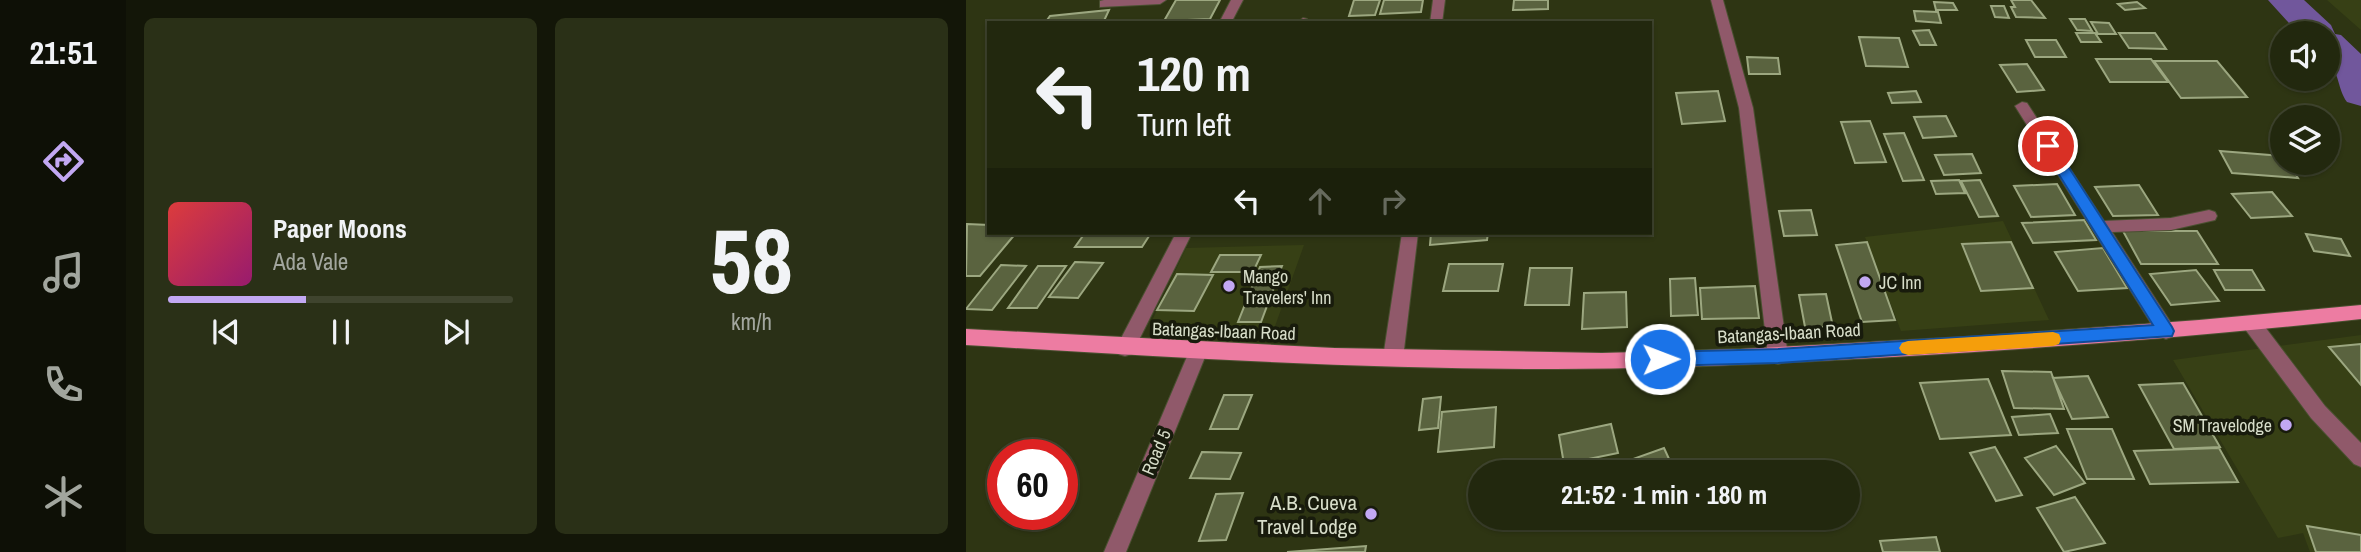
<!DOCTYPE html>
<meta charset="utf-8">
<style>
body{margin:0;font-family:"Archivo Narrow",sans-serif;background:#2a3017;color:#f1f3f6;height:100vh;display:flex;flex-direction:column;font-size:26px;white-space:nowrap}
*{box-sizing:border-box;margin:0}
p{font-size:23px;color:#a2a69e}
.icon{flex:none;width:38px;height:38px;fill:none;stroke:currentColor;stroke-width:2;stroke-linecap:round;stroke-linejoin:round}
.map{position:relative;flex:1;overflow:hidden}
.sheet{display:flex;flex-direction:column;gap:18px;padding:18px;background:#131608;width:840px}
.sheet>*{flex:none}
.top-card{position:absolute;left:21px;top:21px;width:665px;height:214px;border-radius:0px;box-shadow:0 2px 5px #0004,0 0 0 2px #3f442e;background:#22280e;color:#f1f3f6;overflow:hidden}
.controls{position:absolute;left:1304px;top:21px;display:grid;gap:14px}
.controls a{display:grid;place-items:center;width:70px;height:70px;border-radius:50%;background:#22280e;box-shadow:0 2px 5px #0004,0 0 0 2px #3f442e;font-size:35px}
.speed{position:absolute;left:21px;top:439px;display:flex;gap:14px;font-size:35px;font-weight:700;text-align:center}
.speed>*{display:grid;place-content:center;width:91px;height:91px;border-radius:50%;background:#22280e;box-shadow:0 2px 5px #0004,0 0 0 2px #3f442e;line-height:1}
.speed .limit{border:10px solid #d22;background:#fff;color:#111}
.pin{position:absolute;display:grid;place-items:center;width:60px;height:60px;color:#fff;margin:-30px;border:4px solid #fff;border-radius:50%;box-shadow:0 2px 7px #0007}
.me{position:absolute;width:77px;margin:-38px;rotate:89deg;stroke-linejoin:round;filter:drop-shadow(0 0 5px #0008)}
.turn{display:flex;align-items:center;gap:24px;height:147px;padding:0 35px;font-size:32px}
.turn .icon{width:91px;height:91px;stroke-width:2.5}
.turn b{display:block;font-size:49px;line-height:60px}
.lanes{display:flex;align-items:center;height:66px;padding:0 35px;background:#0003;justify-content:center;gap:35px;direction:ltr}
.lanes .off{opacity:.35}
.sheet .widget{flex:1;display:flex;flex-direction:column;justify-content:center;gap:10px;min-width:0;padding:0 24px;border-radius:10px;background:#2a3017}
.sheet .dial{align-items:center;gap:0}
.dial b{font-size:91px;line-height:1}
.song{display:flex;align-items:center;gap:21px}
.cover{width:84px;height:84px;border-radius:10px;background:linear-gradient(135deg,hsl(0 70% 55%),hsl(320 70% 35%))}
.played{height:7px;border-radius:4px;background:linear-gradient(90deg,#c2a8f3 40%,#3f442e 40%)}
.keys{display:flex;justify-content:space-around;direction:ltr}
.sheet .tiles{flex:1;display:grid;gap:18px;grid-template-columns:repeat(2,1fr)}
.trip{position:absolute;left:502px;top:460px;width:392px;height:70px;border-radius:35px;background:#22280e;box-shadow:0 2px 5px #0004,0 0 0 2px #3f442e;font-weight:800;line-height:70px;text-align:center}
main{display:flex;flex:1;min-height:0}
.tab-bar{display:flex;flex-direction:column;width:126px;justify-content:space-around;align-items:center;background:#0e1006;color:#a2a69e}
.tab-bar .icon{width:49px;height:49px}
.tab-bar .active{color:#c2a8f3}
.tab-bar b{font-size:32px;color:#f1f3f6}
.map>svg:first-child{display:block}
.built{fill:#374015}
.lines{fill:none;stroke-linecap:round;stroke-linejoin:round}
.river{fill:#71579c;fill-rule:evenodd}
.building{fill:#5a633f;stroke:#9ca780;stroke-width:2}
.minor-casing{stroke:#495030;stroke-width:2}
.major-casing{stroke:#495030;stroke-width:2}
.minor{fill:#90596a;fill-rule:evenodd}
.major{fill:#ed7ca2;fill-rule:evenodd}
.route{fill:#1a73e8;stroke:#114b97;stroke-width:2}
.slow{fill:#f59e0b}
.poi-dot{fill:#c2a8f3;stroke:#181b0c;stroke-width:2.5}
.labels{text-anchor:middle;dominant-baseline:central;stroke-width:7;stroke-linejoin:round;paint-order:stroke}
.poi-label{font-size:18px;fill:#d7ddc9;stroke:#181b0c;text-anchor:start}
.street-label{font-size:18px;fill:#d7ddc9;stroke:#181b0c}
.near-poi-label{font-size:21px;fill:#d7ddc9;stroke:#181b0c;text-anchor:end}
</style>
<main>
<nav class="tab-bar">
<b>21:51</b>
<svg class="icon active" aria-label="directions" viewBox="0 0 24 24"><path d="M12 3l9 9-9 9-9-9zM9 14v-3h6M13 9l2 2-2 2"/></svg>
<svg class="icon" aria-label="music" viewBox="0 0 24 24"><path d="M9 18V5l10-2v13"/><circle cx="6" cy="18" r="3"/><circle cx="16" cy="16" r="3"/></svg>
<svg class="icon" aria-label="phone" viewBox="0 0 24 24"><path d="M5 4h4l2 5-3 2q2 4 5 5l2-3 5 2v4C11 20 4 13 5 4z"/></svg>
<svg class="icon" aria-label="climate" viewBox="0 0 24 24"><path d="M12 3v18M4 7l16 10M4 17L20 7"/></svg>
</nav>
<section class="sheet">
<div class="tiles">
<div class="widget">
<div class="song"><i class="cover"></i><div><b>Paper Moons</b><p>Ada Vale</p></div></div>
<div class="played"></div>
<div class="keys"><svg class="icon" aria-label="previous" viewBox="0 0 24 24"><path d="M18 5L8 12l10 7zM5 5v14"/></svg><svg class="icon" aria-label="pause" viewBox="0 0 24 24"><path d="M8 5v14M16 5v14"/></svg><svg class="icon" aria-label="next" viewBox="0 0 24 24"><path d="M6 5l10 7-10 7zM19 5v14"/></svg></div>
</div>
<div class="widget dial"><b>58</b><p>km/h</p></div>
</div>
</section>
<div class="map">
<svg width="1395" height="552" viewBox="0 0 1395 552">
<rect width="100%" height="100%" fill="#2e3513"/>
<path class="built" d="M1361,0H1395V30Z
M1037,221L1083,320L935,331L899,237Z
M338,245L308,329L184,325L220,248Z
M1395,335V552H1344L1337,533L1312,538L1207,360Z"/>
<g class="lines">
<path class="river" d="M1302,0H1338L1365,25L1369,34L1375,35L1395,54V106L1381,102C1371,88 1375,76 1362,63V33H1332Z"/>
</g>
<path class="building" d="M210,0H254L244,19L198,21Z
M388,0H414L409,15L383,16Z
M418,0H457L455,12L414,14Z
M548,0H582V9L547,10Z
M1045,0H1065L1079,18L1050,17L1045,7H1049Z
M968,2L987,3L991,10H970Z
M1171,2L1179,8L1159,10L1152,4Z
M1025,6H1038L1043,18L1029,17Z
M143,10L137,23H79L84,16Z
M948,11L972,12L975,23L950,21Z
M1104,19H1119L1126,31L1111,30Z
M1125,22L1143,23L1150,34H1132Z
M963,30L970,45H954L947,31Z
M1110,33H1129L1135,42H1115Z
M1153,33H1189L1200,49L1163,48Z
M893,37L933,38L942,67L900,66Z
M1060,40H1090L1100,57H1069Z
M781,57L812,58L814,74H783Z
M1130,59H1185L1202,82H1144Z
M1188,61H1251L1281,97L1215,98Z
M1061,64L1078,90L1051,92L1034,65Z
M752,91L759,121L716,124L710,93Z
M950,91L955,102L926,103L922,93Z
M980,116L990,136L957,138L948,117Z
M904,121L920,162L889,163L875,122Z
M938,133L958,180L937,181L918,134Z
M1254,151L1316,156V163H1323L1332,178L1266,173Z
M1006,154L1015,173L978,175L969,155Z
M993,180L999,193L970,194L965,181Z
M1014,180L1032,216L1013,217L995,181Z
M1091,184L1109,215L1065,217L1048,186Z
M1173,185L1192,215L1147,216L1129,187Z
M1306,192L1326,216L1285,218L1266,194Z
M845,210L851,235L818,236L813,211Z
M1118,220L1130,240L1067,243L1056,223Z
M1,224L23,225V233H50L14,276H0Z
M1157,231H1231L1252,264H1175Z
M119,233H185L176,247H109Z
M239,233H332L331,235Z
M465,233H522L521,240L464,245Z
M1340,234L1375,239L1384,256L1348,251Z
M901,242L929,320L896,322L870,245Z
M1045,242L1067,288L1015,291L996,244Z
M1137,248L1161,288L1112,291L1089,252Z
M254,255H295L287,272H245Z
M109,262L137,263L112,298L83,297Z
M483,264H537L532,291H477Z
M35,265L60,266L26,310L0,309Z
M72,266H100L71,308H42Z
M316,266L295,322H272L294,267Z
M564,268H606L603,305H559Z
M1230,270L1253,301L1205,305L1184,274Z
M1248,270H1286L1298,290H1259Z
M211,274L247,275L228,311L191,310Z
M729,278L732,315L705,316L704,279Z
M789,286L793,318L736,319L734,288Z
M660,292L661,327L616,329L618,293Z
M860,294L867,327H839L833,295Z
M1395,344V385L1363,347Z
M1036,371L1085,372L1098,409L1048,408Z
M1122,376L1142,417L1106,419L1087,378Z
M1022,379L1045,435L974,439L954,383Z
M1217,383L1254,447L1208,449L1173,385Z
M258,395H286L272,429H244Z
M475,397L472,428L453,430L457,399Z
M530,407L528,447L472,452L476,412Z
M1084,414L1092,433L1053,435L1046,417Z
M645,424L652,453L598,464L593,435Z
M1101,429H1146L1168,479H1121Z
M1090,446L1119,483L1088,495L1059,458Z
M1029,447L1056,495L1030,501L1004,453Z
M698,448L709,472H673L667,459Z
M1253,448L1272,482L1184,484L1168,451Z
M236,452L275,453L264,479L224,478Z
M277,493L260,540L233,541L250,494Z
M1109,497L1139,543L1098,552L1071,508Z
M1341,526L1395,535V552H1350Z
M970,537L974,552H917L914,541Z
M400,546L399,552H321Z"/>
<g class="lines">
<g class="minor-casing">
<path id="minor" d="M138,0H200L194,4L134,7V1Z
M265,0H277L265,23H253Z
M467,0H479L476,23H464Z
M745,0H757L787,108L822,356L819,362L812,364L805,362L802,356L773,108Z
M337,18L341,19L343,23H331Z
M1056,102L1061,103L1138,221L1205,218L1243,210L1249,212L1251,216L1249,220L1205,230L1146,232L1207,326L1209,331L1207,336L1200,339L1193,336L1049,106Z
M210,233H226L166,354L159,356L152,354L150,348Z
M436,233H452L437,358L434,364L427,366L420,364L417,358Z
M1286,317L1293,319L1359,406L1395,443V467L1388,464L1345,418L1279,329L1277,324L1279,319Z
M232,344L239,346L241,352L160,552H138L223,352L225,346Z"/>
</g>
<g class="major-casing">
<path id="major" d="M1395,305V319C1239,336 1083,348 926,357C814,363 702,369 589,369C393,369 196,357 0,345V329L368,348L636,353L775,349L1015,336L1233,320Z"/>
</g>
<use href="#minor" class="minor"/>
<use href="#major" class="major"/>
</g>
<path class="route" d="M1082,142L1087,143L1206,327L1208,331L1206,336L812,363L694,366L688,364L686,359L688,354L694,352L812,349L1187,325L1075,146Z"/>
<path class="slow" d="M1087,332L1093,334L1095,339L1093,344L1087,346L942,355L936,353L933,348L936,343L942,341Z"/>
<g class="poi-dot">
<circle cx="899" cy="282" r="7"/>
<circle cx="263" cy="286" r="7"/>
<circle cx="1320" cy="425" r="7"/>
<circle cx="405" cy="514" r="7"/>
</g>
<g class="labels">
<g class="poi-label">
<text x="277" y="276">Mango<tspan x="277" dy="21">Travelers' Inn</tspan></text>
<text x="913" y="282">JC Inn</text>
<text x="1306" y="425" text-anchor="end">SM Travelodge</text>
</g>
<g class="street-label">
<text transform="translate(258 331) rotate(2)">Batangas-Ibaan Road</text>
<text transform="translate(823 333) rotate(-3)">Batangas-Ibaan Road</text>
<text transform="translate(190 452) rotate(-67)">Road 5</text>
</g>
<g class="near-poi-label">
<text x="391" y="502">A.B. Cueva<tspan x="391" dy="24">Travel Lodge</tspan></text>
</g>
</g>
</svg>
<div class="controls">
<a><svg class="icon" aria-label="sound" viewBox="0 0 24 24"><path d="M4 9h4l5-4v14l-5-4H4zM17 9q2 3 0 6"/></svg></a>
<a><svg class="icon" aria-label="layers" viewBox="0 0 24 24"><path d="M12 4l9 5-9 5-9-5zM3 14l9 5 9-5"/></svg></a>
</div>
<div class="speed"><div class="limit">60</div></div>
<div class="pin" style="left:1082px;top:146px;background:#d93025"><svg class="icon" aria-label="arrive" viewBox="0 0 24 24"><path d="M6 21V4h12l-3 4 3 4H6"/></svg></div>
<svg class="me" style="left:694px;top:359px" viewBox="-20 -20 40 40"><circle r="17" fill="#1a73e8" stroke="#fff" stroke-width="3"/><path d="M0-11L8 9 0 5-8 9z" fill="#fff"/></svg>
<div class="trip">21:52 · 1 min · 180 m</div>
<div class="top-card">
<div class="turn"><svg class="icon" aria-label="left" viewBox="0 0 24 24"><path d="M17 20v-9H6M10 6l-5 5 5 5"/></svg><div><b>120 m</b>Turn left</div></div>
<div class="lanes"><svg class="icon" aria-label="left" viewBox="0 0 24 24"><path d="M17 20v-9H6M10 6l-5 5 5 5"/></svg><svg class="icon off" aria-label="ahead" viewBox="0 0 24 24"><path d="M12 20V5M6 11l6-6 6 6"/></svg><svg class="icon off" aria-label="right" viewBox="0 0 24 24"><path d="M7 20v-9h11M14 6l5 5-5 5"/></svg></div>
</div>
</div>
</main>
